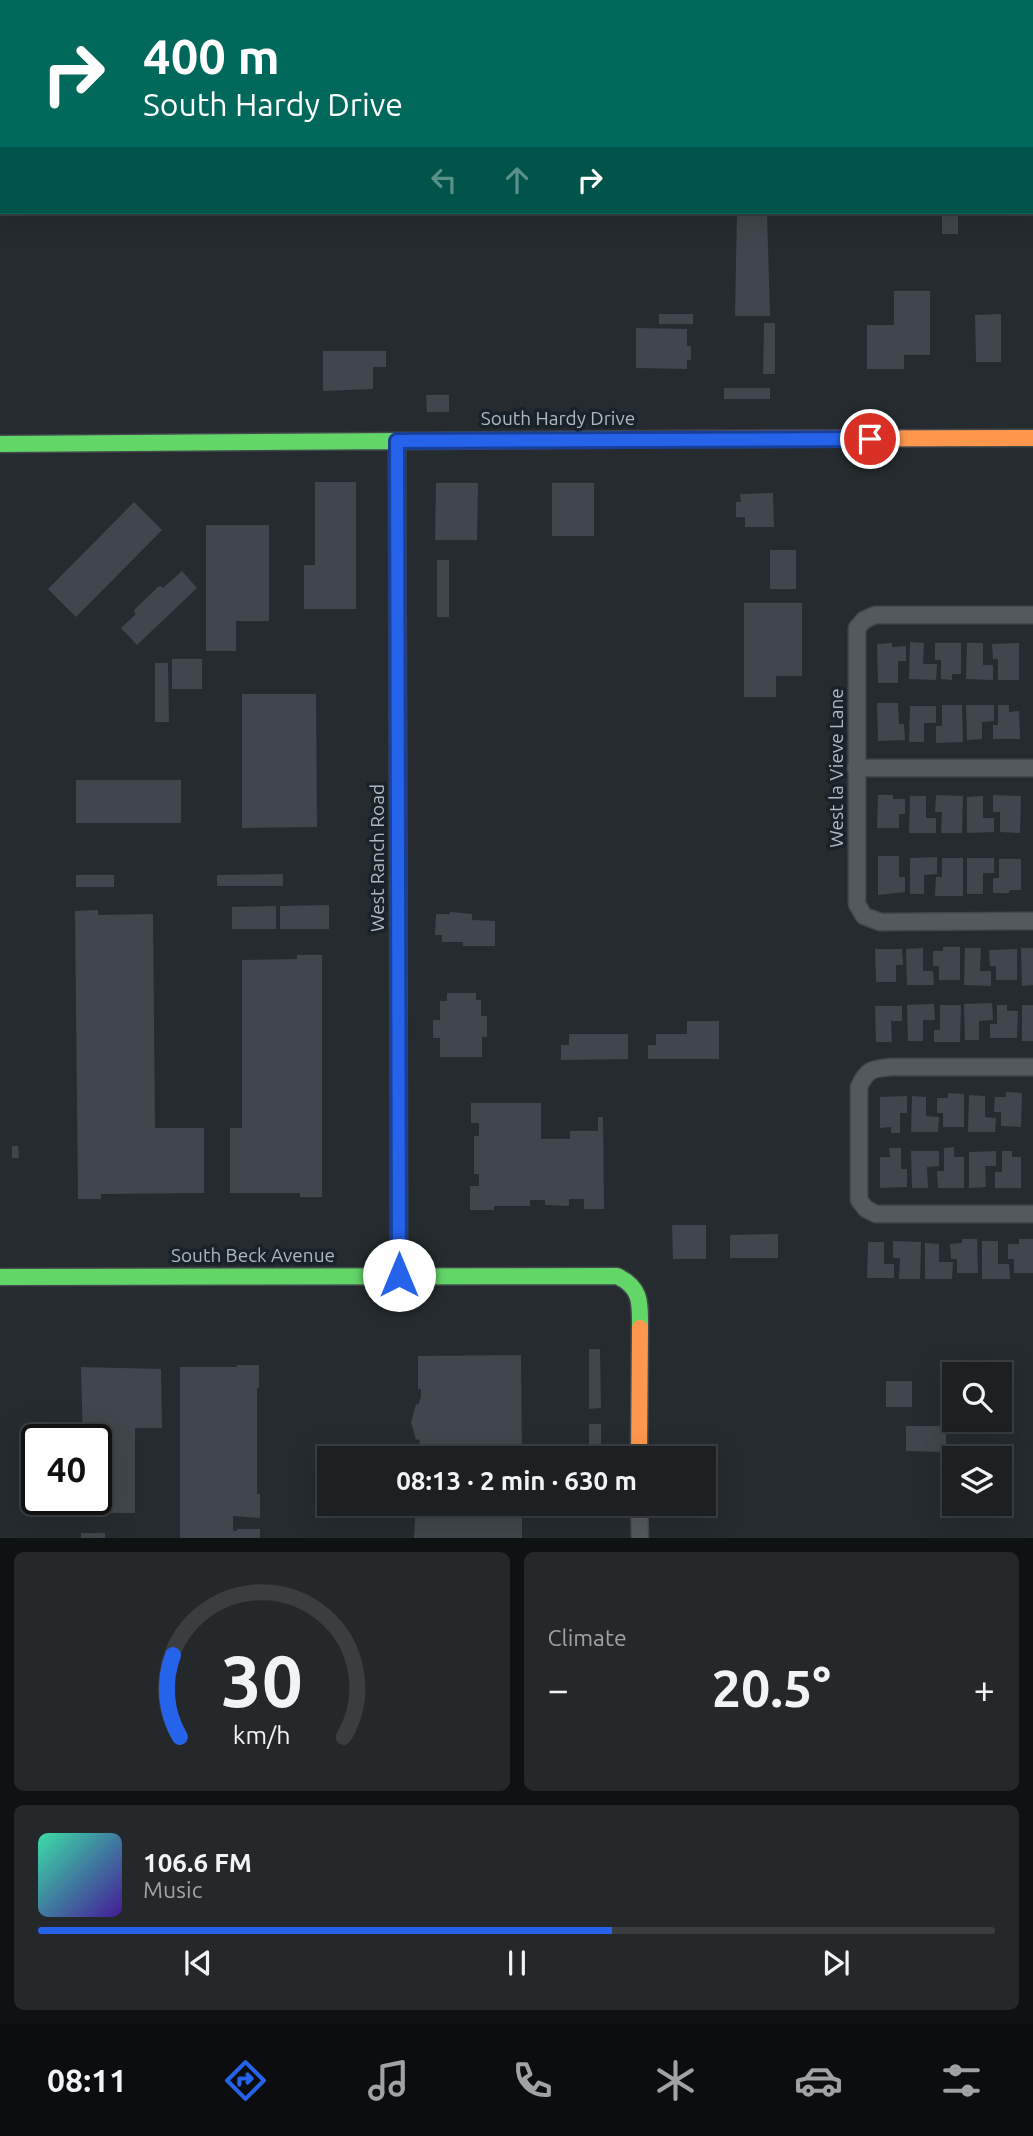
<!DOCTYPE html>
<meta charset="utf-8">
<style>
body{margin:0;font-family:Ubuntu,sans-serif;background:#25282b;color:#f1f3f6;height:100vh;display:flex;flex-direction:column;font-size:26px;white-space:nowrap}
*{box-sizing:border-box;margin:0}
p{font-size:23px;color:#a0a3a6}
.icon{flex:none;width:38px;height:38px;fill:none;stroke:currentColor;stroke-width:2;stroke-linecap:round;stroke-linejoin:round}
.map{position:relative;height:1538px;overflow:hidden}
.sheet{display:flex;flex-direction:column;gap:14px;padding:14px;background:#0f1213;flex:1}
.sheet>*{flex:none}
.hud{position:absolute;left:0px;top:0px;width:1034px;height:214px;box-shadow:0 7px 28px #0002,0 0 0 2px #3a3e41;background:#00695c;color:#fff;overflow:hidden}
.buttons{position:absolute;left:942px;top:1362px;display:grid;gap:14px}
.buttons a{display:grid;place-items:center;width:70px;height:70px;border-radius:0px;background:#1c2023;box-shadow:0 7px 28px #0002,0 0 0 2px #3a3e41;font-size:35px}
.speed{position:absolute;left:21px;top:1424px;display:flex;gap:14px;font-size:35px;font-weight:700;text-align:center}
.speed>*{display:grid;place-content:center;width:91px;height:91px;border-radius:50%;background:#1c2023;box-shadow:0 7px 28px #0002,0 0 0 2px #3a3e41;line-height:1}
.speed .limit{border:4px solid #111;border-radius:10px;background:#fff;color:#111}
.pin{position:absolute;display:grid;place-items:center;width:60px;height:60px;color:#fff;margin:-30px;border:4px solid #fff;border-radius:50%;box-shadow:0 2px 7px #0007}
.me{position:absolute;width:77px;margin:-38px;rotate:0deg;stroke-linejoin:round;filter:drop-shadow(0 0 5px #0008)}
.turn{display:flex;align-items:center;gap:24px;height:147px;padding:0 28px;font-size:32px}
.turn .icon{width:91px;height:91px;stroke-width:2.5}
.turn b{display:block;font-size:49px;line-height:60px}
.lanes{display:flex;align-items:center;height:66px;padding:0 28px;background:#0003;justify-content:center;gap:35px;direction:ltr}
.lanes .off{opacity:.35}
.big{font-size:52px;font-weight:700;line-height:1.1}
.sheet .card{flex:1;display:flex;flex-direction:column;justify-content:center;gap:10px;min-width:0;padding:0 24px;border-radius:10px;background:#25282b}
.sheet .dial{align-items:center;gap:0}
.dial svg{height:182px;overflow:visible;fill:none;stroke:#3a3e41;stroke-width:7;stroke-linecap:round;text-anchor:middle}
.dial text{fill:#f1f3f6;stroke:none}
.song{display:flex;align-items:center;gap:21px}
.cover{width:84px;height:84px;border-radius:10px;background:linear-gradient(135deg,hsl(160 70% 55%),hsl(260 70% 35%))}
.played{height:7px;border-radius:4px;background:linear-gradient(90deg,#2563eb 60%,#3a3e41 60%)}
.keys{display:flex;justify-content:space-around;direction:ltr}
.heat{display:flex;justify-content:space-between;align-items:center;font-size:38px;direction:ltr}
.sheet .tiles{flex:1;display:grid;gap:14px;grid-template-columns:1fr 1fr}
.card:last-child{grid-column:span 2}
.trip{position:absolute;left:317px;top:1446px;width:399px;height:70px;border-radius:0px;background:#1c2023;box-shadow:0 7px 28px #0002,0 0 0 2px #3a3e41;font-weight:700;line-height:70px;text-align:center}
.dock{display:flex;height:112px;justify-content:space-around;align-items:center;background:#0b0d0e;color:#a0a3a6}
.dock .icon{width:49px;height:49px}
.dock .selected{color:#2563eb}
.dock b{font-size:32px;color:#f1f3f6}
.map>svg:first-child{display:block}
.building{fill:#40464b}
.lines{fill:none;stroke-linecap:round;stroke-linejoin:round}
.street-casing{stroke:#42484c;stroke-width:19}
.fast-casing{stroke:#42484c;stroke-width:19}
.slow-casing{stroke:#42484c;stroke-width:19}
.street{stroke:#54595e;stroke-width:16}
.fast{stroke:#63d668;stroke-width:16}
.slow{stroke:#ff974d;stroke-width:16}
.route-casing{stroke:#184099;stroke-width:18}
.route{stroke:#2563eb;stroke-width:12}
.labels{text-anchor:middle;dominant-baseline:central;stroke-width:7;stroke-linejoin:round;paint-order:stroke}
.street-label{font-size:19px;fill:#aeb8c1;stroke:#192229}
</style>
<div class="map">
<svg width="1033" height="1538" viewBox="0 0 1033 1538">
<rect width="100%" height="100%" fill="#252b2f"/>
<path class="building" d="M737,212H767L770,316H735Z
M942,212H958V234H942Z
M894,291H930V355H904V369H867V325H894Z
M659,314H693V324H659Z
M1001,314V362H976L975,315Z
M764,323H775V374H763Z
M636,328L687,329V346H691V360H687V369L636,368Z
M323,351H386V367H373V389L323,391Z
M724,388H770V399H724Z
M426,395H449V412H427Z
M315,482H356V609H304V565H315Z
M436,483H478L477,540H435Z
M552,483H594V536H552Z
M773,493L774,527H745V517H736V502H741L740,494Z
M134,502L162,530L76,617L48,589Z
M206,525H269V621H236V651H206Z
M770,550H796V589H770Z
M437,560H449V617H437Z
M182,571L197,588L137,645L121,628L136,614L134,612L135,609L158,587L161,586L163,588Z
M744,603H802V676H776V697H744Z
M910,642L924,643L923,664H937L936,680L909,679Z
M892,643V647L906,646V661H898V683H878L877,644Z
M935,643H961V674H952V680L941,679V660H935Z
M967,643H983V665H993V680L966,679Z
M1019,643V680H998V659H993L992,644Z
M172,659H202V689H172Z
M155,663H168L169,722H155Z
M242,694H316L317,827L242,828Z
M877,703H898L899,724H904L905,740L878,741Z
M942,705H962L963,742L936,743V726H942Z
M966,705H994V721L982,722V739L967,740Z
M998,705H1009V712L1019,711L1020,739H993V725H998Z
M910,706H936V723H924V742H909Z
M76,780H181V823H76Z
M878,795H893V799H905V814H899V828H877Z
M936,795L963,796L962,833H941L942,812H935Z
M993,795L1021,796L1020,833L1000,832V812H993Z
M910,796H926V818H936V833H909Z
M983,796V818H994V832L967,833V797Z
M878,856H899V877H905V892L878,895Z
M937,857V874L924,875V894H910V858Z
M942,858H963V896H935L936,877H942Z
M967,858H994V873H983V894H967Z
M999,859H1021V890H1010L1009,893H993V878H999Z
M283,874V886H217V875Z
M76,875H114V887H76Z
M329,905V929H280V906Z
M276,906V929H232V907Z
M98,910V915L153,914L155,1128H204V1193L101,1194V1199H78L75,911Z
M450,912L472,914V920L495,921V946H463V942H442V935H435L436,914H450Z
M943,947H960V980H939V966H933V951H943Z
M923,948V971H933L934,985H907L906,949Z
M965,948H981L980,971H991V986L964,985Z
M1021,948H1033V985L1022,986Z
M875,949H902L903,965H896V982H876Z
M1017,949V980H996V966H990L989,950Z
M297,955H322V1197H300V1193H230V1128H242V960L297,959Z
M447,993H476V1000H481V1016H487V1037H482V1057H440V1038H433V1020H440V1001H447Z
M992,1003L993,1020L979,1021V1040H965L964,1004Z
M934,1004L935,1020H923V1041H908L907,1005Z
M940,1005H961L960,1042H934V1030H940Z
M997,1005H1007V1011H1018L1017,1038H990V1024H997Z
M1022,1005H1033V1041H1022Z
M875,1006H902V1021H891L892,1042H876Z
M687,1021H719V1059H648V1045H656V1034H687Z
M569,1034H628V1059L561,1060V1045H569Z
M1006,1092L1022,1093L1021,1127L1001,1126V1112H994L995,1097H1006Z
M948,1093L964,1094V1127H943V1113H937V1098H948Z
M969,1095L985,1096V1117L996,1118L995,1132H968Z
M907,1096V1113H900V1133H891V1127L880,1128V1097Z
M912,1096L926,1097V1116L939,1117L938,1132H911Z
M471,1103H541V1139H570V1131H598V1117H603L604,1209H584V1199H569V1206L545,1205V1200H530V1206H494V1210H470V1186H479V1174H474V1136H479V1123H471Z
M12,1146H18L19,1158H12Z
M954,1147V1157H964V1188H938L937,1171H944V1148Z
M889,1148H901V1169H907V1187L880,1188V1157H890Z
M911,1151H939V1166L927,1167L928,1188H912Z
M996,1151V1166H985L986,1187L969,1188V1152Z
M1002,1151H1012V1157H1021V1188H995V1172H1002Z
M672,1225H706V1259H673Z
M778,1234V1258H730V1235Z
M962,1239H977L978,1273H957V1259H951L950,1244L962,1243Z
M1019,1239H1033V1273H1014V1259H1008V1244H1019Z
M893,1241L921,1242L920,1279H899L900,1258H893Z
M982,1241H998V1264H1009L1010,1279H982Z
M868,1242H884V1264H894V1278H867Z
M925,1243L939,1244V1262H953L952,1279H925Z
M589,1349H600L601,1408L589,1409Z
M521,1355L522,1458H421V1448L419,1439L416,1440L411,1422L416,1404L418,1405L421,1397V1389H418V1356Z
M237,1365H259V1388H257V1494H260V1518L233,1516V1531H237V1529H260V1538H180V1367H237Z
M81,1367L161,1369L162,1428H135V1513H105V1515L81,1516V1500H96V1440H83Z
M886,1381H912V1407H886Z
M589,1424H601V1458H589Z
M906,1426H946V1452L906,1451Z
M418,1503H522V1538H414L415,1518Z
M967,1503H999V1508H967Z
M81,1533H105V1538H81Z"/>
<g class="lines">
<g class="street-casing">
<path id="street" d="M1033,615H875L864,620L857,628V904L864,916L880,922L1033,921
M856,768H1033
M1033,1067H891C872,1069 867,1069 859,1087V1200L866,1209L876,1214H1033
M639,1503L640,1538"/>
</g>
<g class="fast-casing">
<path id="fast" d="M397,441L398,759
M0,444L677,439
M0,1277L617,1276C642,1288 640,1303 640,1328"/>
</g>
<g class="slow-casing">
<path id="slow" d="M677,439L1033,438
M398,759L399,1275
M639,1458L640,1328"/>
</g>
<use href="#street" class="street"/>
<use href="#fast" class="fast"/>
<use href="#slow" class="slow"/>
</g>
<g class="lines">
<g class="route-casing">
<path id="route" d="M399,1275L397,441L870,439"/>
</g>
<use href="#route" class="route"/>
</g>
<g class="labels">
<g class="street-label">
<text x="558" y="418">South Hardy Drive</text>
<text transform="translate(836 768) rotate(-90)">West la Vieve Lane</text>
<text transform="translate(377 858) rotate(-90)">West Ranch Road</text>
<text x="253" y="1255">South Beck Avenue</text>
</g>
</g>
</svg>
<div class="buttons">
<a><svg class="icon" aria-label="search" viewBox="0 0 24 24"><circle cx="10" cy="10" r="6"/><path d="M15 15l6 6"/></svg></a>
<a><svg class="icon" aria-label="layers" viewBox="0 0 24 24"><path d="M12 4l9 5-9 5-9-5zM3 14l9 5 9-5"/></svg></a>
</div>
<div class="speed"><div class="limit">40</div></div>
<div class="pin" style="left:870px;top:439px;background:#d93025"><svg class="icon" aria-label="arrive" viewBox="0 0 24 24"><path d="M6 21V4h12l-3 4 3 4H6"/></svg></div>
<svg class="me" style="left:399px;top:1275px" viewBox="-20 -20 40 40"><circle r="19" fill="#fff"/><path d="M0-13L10 11 0 6-10 11z" fill="#2563eb"/></svg>
<div class="trip">08:13 · 2 min · 630 m</div>
<div class="hud">
<div class="turn"><svg class="icon" aria-label="right" viewBox="0 0 24 24"><path d="M7 20v-9h11M14 6l5 5-5 5"/></svg><div><b>400 m</b>South Hardy Drive</div></div>
<div class="lanes"><svg class="icon off" aria-label="left" viewBox="0 0 24 24"><path d="M17 20v-9H6M10 6l-5 5 5 5"/></svg><svg class="icon off" aria-label="ahead" viewBox="0 0 24 24"><path d="M12 20V5M6 11l6-6 6 6"/></svg><svg class="icon" aria-label="right" viewBox="0 0 24 24"><path d="M7 20v-9h11M14 6l5 5-5 5"/></svg></div>
</div>
</div>
<section class="sheet">
<div class="tiles">
<div class="card dial"><svg viewBox="0 0 100 80">
<path d="M14 69A42 42 0 1 1 86 69"/>
<path d="M14 69A42 42 0 0 1 11 33" stroke="#2563eb"/>
<text x="50" y="56" font-size="32" font-weight="700">30</text>
<text x="50" y="72" font-size="11">km/h</text>
</svg></div>
<div class="card"><p>Climate</p>
<div class="heat"><a>−</a><b class="big">20.5°</b><a>+</a></div>
</div>
<div class="card">
<div class="song"><i class="cover"></i><div><b>106.6 FM</b><p>Music</p></div></div>
<div class="played"></div>
<div class="keys"><svg class="icon" aria-label="previous" viewBox="0 0 24 24"><path d="M18 5L8 12l10 7zM5 5v14"/></svg><svg class="icon" aria-label="pause" viewBox="0 0 24 24"><path d="M8 5v14M16 5v14"/></svg><svg class="icon" aria-label="next" viewBox="0 0 24 24"><path d="M6 5l10 7-10 7zM19 5v14"/></svg></div>
</div>
</div>
</section>
<nav class="dock">
<b>08:11</b>
<svg class="icon selected" aria-label="directions" viewBox="0 0 24 24"><path d="M12 3l9 9-9 9-9-9zM9 14v-3h6M13 9l2 2-2 2"/></svg>
<svg class="icon" aria-label="music" viewBox="0 0 24 24"><path d="M9 18V5l10-2v13"/><circle cx="6" cy="18" r="3"/><circle cx="16" cy="16" r="3"/></svg>
<svg class="icon" aria-label="phone" viewBox="0 0 24 24"><path d="M5 4h4l2 5-3 2q2 4 5 5l2-3 5 2v4C11 20 4 13 5 4z"/></svg>
<svg class="icon" aria-label="climate" viewBox="0 0 24 24"><path d="M12 3v18M4 7l16 10M4 17L20 7"/></svg>
<svg class="icon" aria-label="car" viewBox="0 0 24 24"><path d="M5 17H2v-5l4-1 3-4h7l3 4 3 1v5h-3M9 17h6M6 11h13"/><circle cx="7" cy="17" r="2"/><circle cx="17" cy="17" r="2"/></svg>
<svg class="icon" aria-label="filters" viewBox="0 0 24 24"><path d="M4 7h16M4 17h16"/><circle cx="9" cy="7" r="2"/><circle cx="15" cy="17" r="2"/></svg>
</nav>
